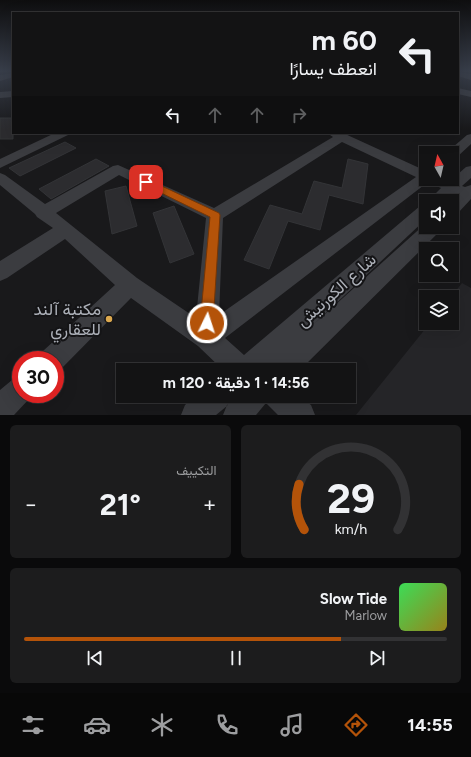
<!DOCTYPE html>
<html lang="ar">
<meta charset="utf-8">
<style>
body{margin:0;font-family:Figtree,Vazirmatn,sans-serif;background:#1c1c1d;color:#f1f3f6;direction:rtl;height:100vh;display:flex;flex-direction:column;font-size:15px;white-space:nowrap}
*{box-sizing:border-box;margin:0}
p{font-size:13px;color:#9d9ea0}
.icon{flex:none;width:22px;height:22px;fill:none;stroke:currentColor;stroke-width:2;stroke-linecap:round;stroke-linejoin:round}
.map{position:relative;height:415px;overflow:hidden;direction:ltr}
.drawer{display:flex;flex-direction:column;gap:10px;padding:10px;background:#0a0a0b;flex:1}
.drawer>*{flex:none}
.banner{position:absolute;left:12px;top:12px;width:447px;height:122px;border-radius:0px;box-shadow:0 4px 16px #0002,0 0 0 1px #323234;direction:rtl;background:#131314;color:#f1f3f6;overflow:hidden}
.needle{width:26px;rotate:352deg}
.fabs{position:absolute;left:419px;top:146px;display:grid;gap:8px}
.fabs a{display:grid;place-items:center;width:40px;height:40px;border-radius:0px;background:#131314;box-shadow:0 4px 16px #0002,0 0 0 1px #323234;font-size:20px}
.speed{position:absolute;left:12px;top:351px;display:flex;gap:8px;font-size:20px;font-weight:700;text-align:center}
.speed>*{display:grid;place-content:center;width:52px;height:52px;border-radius:50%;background:#131314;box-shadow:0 4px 16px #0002,0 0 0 1px #323234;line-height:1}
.speed .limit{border:6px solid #d22;background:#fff;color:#111}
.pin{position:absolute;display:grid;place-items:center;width:34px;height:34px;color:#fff;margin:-17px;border-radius:8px;box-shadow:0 2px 6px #0006}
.me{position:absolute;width:44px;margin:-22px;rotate:4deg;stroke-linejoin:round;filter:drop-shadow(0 0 3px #0008)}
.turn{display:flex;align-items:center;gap:14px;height:84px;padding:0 16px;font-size:18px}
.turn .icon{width:52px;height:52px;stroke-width:2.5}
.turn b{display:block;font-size:28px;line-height:34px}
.lanes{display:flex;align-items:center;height:38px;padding:0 16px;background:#0003;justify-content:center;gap:20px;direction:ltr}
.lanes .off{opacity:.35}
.big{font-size:30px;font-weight:700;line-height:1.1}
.drawer .widget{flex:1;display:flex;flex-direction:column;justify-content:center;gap:6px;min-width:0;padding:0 14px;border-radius:6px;background:#1c1c1d}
.drawer .dial{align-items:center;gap:0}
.dial svg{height:104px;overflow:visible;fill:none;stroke:#323234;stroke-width:7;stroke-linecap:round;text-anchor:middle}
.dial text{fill:#f1f3f6;stroke:none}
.song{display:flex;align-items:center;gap:12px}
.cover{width:48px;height:48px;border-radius:6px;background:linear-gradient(135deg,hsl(130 70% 55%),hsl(50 70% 35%))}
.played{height:4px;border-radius:2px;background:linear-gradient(90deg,#b45309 75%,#323234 75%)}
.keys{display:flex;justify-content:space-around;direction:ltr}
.heat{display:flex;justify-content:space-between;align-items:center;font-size:22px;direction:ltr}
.drawer .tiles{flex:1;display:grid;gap:10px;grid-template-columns:1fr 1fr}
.widget:last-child{grid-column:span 2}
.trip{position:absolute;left:116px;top:363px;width:240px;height:40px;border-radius:0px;background:#131314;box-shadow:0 4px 16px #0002,0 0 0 1px #323234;font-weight:700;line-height:40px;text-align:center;direction:rtl}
.dock{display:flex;height:64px;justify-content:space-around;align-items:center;background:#080808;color:#9d9ea0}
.dock .icon{width:28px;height:28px}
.dock .current{color:#b45309}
.dock b{font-size:18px;color:#f1f3f6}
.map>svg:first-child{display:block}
.built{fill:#252528}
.building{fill:#2c2c2f;stroke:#333437}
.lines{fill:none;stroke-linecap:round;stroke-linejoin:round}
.minor{fill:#3b3c40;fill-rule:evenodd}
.route{fill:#b45309;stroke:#753606}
.poi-dot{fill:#dda94f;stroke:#141416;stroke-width:1.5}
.labels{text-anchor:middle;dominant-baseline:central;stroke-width:4;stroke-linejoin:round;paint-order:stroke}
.near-street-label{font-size:17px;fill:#adb1b9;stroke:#141416}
.near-poi-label{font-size:17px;fill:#adb1b9;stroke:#141416;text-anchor:end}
</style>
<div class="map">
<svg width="471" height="415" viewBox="0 0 471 415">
<rect width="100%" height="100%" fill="#19191b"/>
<path class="built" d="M462,283L471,288V415H356L430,323H452L451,297Z"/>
<path class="building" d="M0,118H13V139H0Z
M65,142L76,148L20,176L9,168Z
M96,159L109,166L51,199L39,189Z
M348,159L368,164L363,204L329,195L320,230L288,221L269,269L244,260L270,205L302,214L314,181L342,188Z
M126,186L137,226L112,234L105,191Z
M174,206L194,254L170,263L153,213Z"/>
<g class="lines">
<path class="minor" d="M458,72L471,74V80L458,76Z
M13,73V77L0,81V75Z
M458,88L471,91V97L458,94Z
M13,91V97L0,98V92Z
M55,133H70L68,135L0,168V159Z
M327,133H343L426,171V179H446L450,181L466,167L471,166V178L462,186L465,187L471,185V199L458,213L452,215V201H450L456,195L453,194L446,201H428L441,188L428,182L225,338L244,355L420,206L426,204V219L313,325L426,223V227H442L439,232L300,370H269L272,363L265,370H223L198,346L131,298L61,369L55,371V360H40L43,351L115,285L65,239L7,278L0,281V261L53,228L37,217L35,214L0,185V173L5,175L45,204L113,166L118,165L214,208L333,137ZM342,142L416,177L219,315L223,218ZM119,175L206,218L196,318L137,278L56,213Z
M471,134V144L457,157L452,158V153H446L467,135Z
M21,376V394H32L30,398L14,415H0V390L12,380Z
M196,396H231L227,406L216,415H181L185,405Z
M236,396H299L311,405L315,415H278L266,403L256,415H223L227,405Z"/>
</g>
<linearGradient id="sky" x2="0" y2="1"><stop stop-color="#0e0e0f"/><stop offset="0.55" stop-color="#383e4a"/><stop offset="1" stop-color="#383e4a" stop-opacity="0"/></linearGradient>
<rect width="471" height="129" fill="url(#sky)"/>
<path class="route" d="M143,180H149L219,213L220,215L213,323L211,328L207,330L202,328L200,323L210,217L143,184L142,182Z"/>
<circle class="poi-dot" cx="109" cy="319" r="4"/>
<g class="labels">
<g class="near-street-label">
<text transform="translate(336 290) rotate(-42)">شارع الكورنيش</text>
</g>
<g class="near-poi-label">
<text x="101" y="309">مكتبة آلند<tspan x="101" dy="20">للعقاري</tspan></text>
</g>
</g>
</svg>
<div class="fabs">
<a><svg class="needle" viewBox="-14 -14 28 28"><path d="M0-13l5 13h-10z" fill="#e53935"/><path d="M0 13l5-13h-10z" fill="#9d9ea0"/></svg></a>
<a><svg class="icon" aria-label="sound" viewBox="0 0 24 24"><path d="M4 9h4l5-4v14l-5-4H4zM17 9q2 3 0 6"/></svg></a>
<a><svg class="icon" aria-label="search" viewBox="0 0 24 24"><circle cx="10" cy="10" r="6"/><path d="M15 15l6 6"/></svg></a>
<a><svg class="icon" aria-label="layers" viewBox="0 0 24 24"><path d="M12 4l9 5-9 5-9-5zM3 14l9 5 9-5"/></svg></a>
</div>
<div class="speed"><div class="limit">30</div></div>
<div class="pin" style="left:146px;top:182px;background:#d93025"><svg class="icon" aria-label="arrive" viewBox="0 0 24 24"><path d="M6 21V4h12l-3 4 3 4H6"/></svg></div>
<svg class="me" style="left:207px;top:323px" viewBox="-20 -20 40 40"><circle r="17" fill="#b45309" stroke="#fff" stroke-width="3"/><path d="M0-11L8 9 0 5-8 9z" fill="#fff"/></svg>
<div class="trip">14:56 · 1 دقيقة · 120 m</div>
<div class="banner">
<div class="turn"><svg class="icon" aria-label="left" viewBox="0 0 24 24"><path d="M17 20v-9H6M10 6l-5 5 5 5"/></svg><div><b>60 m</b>انعطف يسارًا</div></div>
<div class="lanes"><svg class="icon" aria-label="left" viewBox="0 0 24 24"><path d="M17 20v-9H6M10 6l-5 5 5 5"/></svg><svg class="icon off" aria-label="ahead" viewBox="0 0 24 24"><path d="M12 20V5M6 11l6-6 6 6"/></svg><svg class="icon off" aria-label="ahead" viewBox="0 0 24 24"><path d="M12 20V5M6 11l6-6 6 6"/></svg><svg class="icon off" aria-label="right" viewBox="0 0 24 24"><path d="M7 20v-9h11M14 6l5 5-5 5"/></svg></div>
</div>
</div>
<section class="drawer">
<div class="tiles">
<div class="widget dial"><svg viewBox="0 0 100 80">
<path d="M14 69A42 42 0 1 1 86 69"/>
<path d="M14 69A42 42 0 0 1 10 34" stroke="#b45309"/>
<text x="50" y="56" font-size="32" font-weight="700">29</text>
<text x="50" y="72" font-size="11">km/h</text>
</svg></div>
<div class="widget"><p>التكييف</p>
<div class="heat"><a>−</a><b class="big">21°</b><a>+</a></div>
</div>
<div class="widget">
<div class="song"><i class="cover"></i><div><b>Slow Tide</b><p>Marlow</p></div></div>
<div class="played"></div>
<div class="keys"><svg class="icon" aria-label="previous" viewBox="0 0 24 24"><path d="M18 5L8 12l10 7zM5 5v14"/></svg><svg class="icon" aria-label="pause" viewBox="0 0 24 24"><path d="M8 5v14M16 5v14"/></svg><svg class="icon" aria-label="next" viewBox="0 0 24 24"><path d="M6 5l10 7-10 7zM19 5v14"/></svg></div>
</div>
</div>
</section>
<nav class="dock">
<b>14:55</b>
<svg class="icon current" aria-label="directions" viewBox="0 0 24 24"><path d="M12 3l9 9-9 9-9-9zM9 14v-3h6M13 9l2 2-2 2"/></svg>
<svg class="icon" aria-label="music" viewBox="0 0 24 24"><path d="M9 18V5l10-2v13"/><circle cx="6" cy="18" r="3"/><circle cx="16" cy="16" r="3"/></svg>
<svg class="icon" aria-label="phone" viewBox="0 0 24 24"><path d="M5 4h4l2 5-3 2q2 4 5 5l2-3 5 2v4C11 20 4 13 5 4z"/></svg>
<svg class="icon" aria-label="climate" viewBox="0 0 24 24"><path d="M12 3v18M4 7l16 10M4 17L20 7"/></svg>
<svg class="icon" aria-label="car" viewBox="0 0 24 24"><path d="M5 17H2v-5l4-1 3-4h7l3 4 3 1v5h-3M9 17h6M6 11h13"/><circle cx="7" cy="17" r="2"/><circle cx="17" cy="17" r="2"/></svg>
<svg class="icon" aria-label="filters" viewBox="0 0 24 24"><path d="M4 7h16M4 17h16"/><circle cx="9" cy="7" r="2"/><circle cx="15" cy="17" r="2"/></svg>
</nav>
